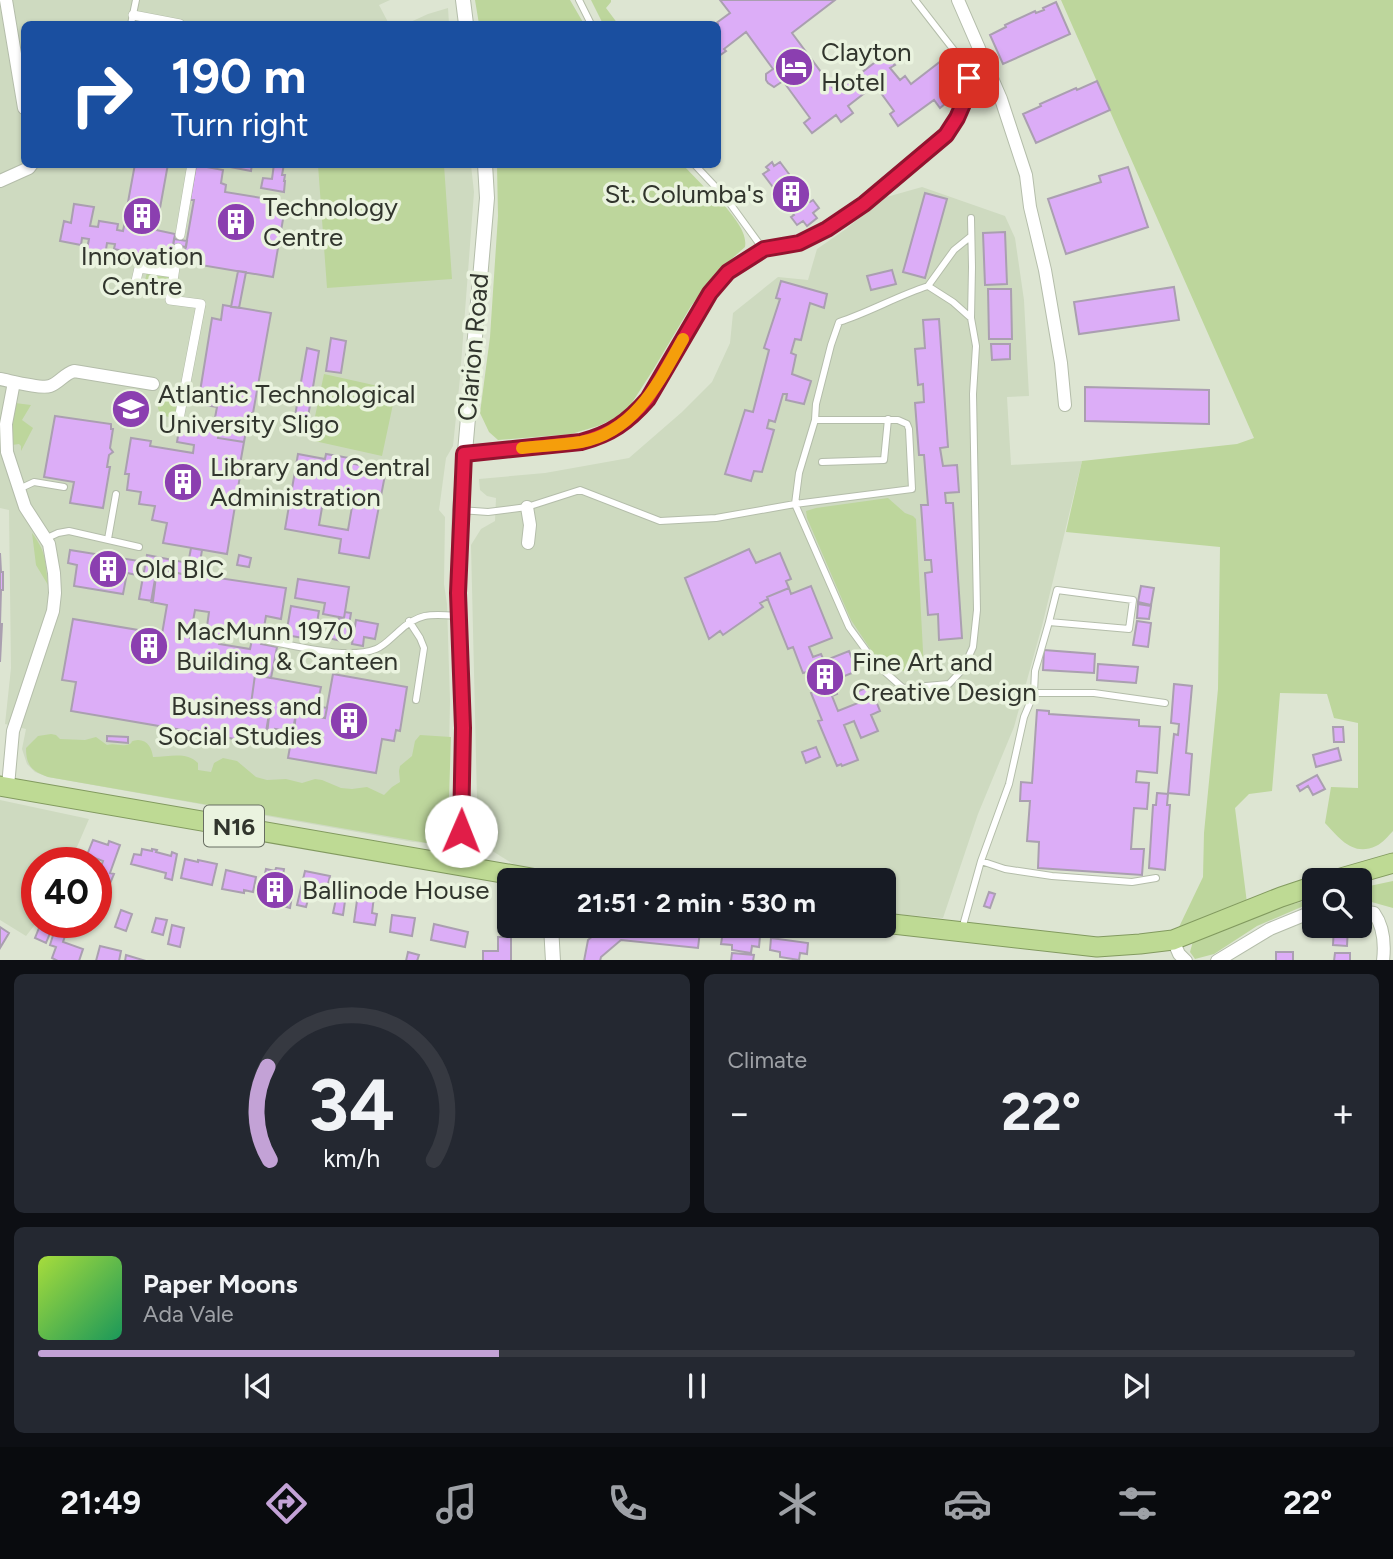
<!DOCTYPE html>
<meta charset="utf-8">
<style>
body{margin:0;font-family:Figtree,sans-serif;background:#242831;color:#f1f3f6;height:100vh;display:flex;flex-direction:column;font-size:26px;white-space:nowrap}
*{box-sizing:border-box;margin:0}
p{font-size:23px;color:#9ea1a6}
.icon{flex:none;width:38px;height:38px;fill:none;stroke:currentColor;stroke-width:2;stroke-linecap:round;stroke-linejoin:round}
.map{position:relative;height:960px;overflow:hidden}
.panel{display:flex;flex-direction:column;gap:14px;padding:14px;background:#0d0f14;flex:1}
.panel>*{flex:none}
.guide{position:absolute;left:21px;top:21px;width:700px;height:147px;border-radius:10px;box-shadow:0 2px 5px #0004;background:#1a4fa0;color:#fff;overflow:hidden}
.tools{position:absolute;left:1302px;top:868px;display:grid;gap:14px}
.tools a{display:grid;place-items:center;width:70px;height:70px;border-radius:10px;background:#171b24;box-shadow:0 2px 5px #0004;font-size:35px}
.speed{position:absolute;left:21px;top:847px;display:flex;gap:14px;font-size:35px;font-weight:700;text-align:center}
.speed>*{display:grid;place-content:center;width:91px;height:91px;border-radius:50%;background:#171b24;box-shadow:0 2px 5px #0004;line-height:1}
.speed .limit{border:10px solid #d22;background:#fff;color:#111}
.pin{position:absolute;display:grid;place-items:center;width:60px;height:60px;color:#fff;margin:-30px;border-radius:14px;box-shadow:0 4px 10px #0006}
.me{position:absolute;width:77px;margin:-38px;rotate:1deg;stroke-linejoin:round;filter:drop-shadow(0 0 5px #0008)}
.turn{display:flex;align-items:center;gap:24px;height:147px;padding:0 35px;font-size:32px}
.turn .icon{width:91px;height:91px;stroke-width:2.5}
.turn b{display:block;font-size:49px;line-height:60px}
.big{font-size:52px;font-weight:700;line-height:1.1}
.panel .tile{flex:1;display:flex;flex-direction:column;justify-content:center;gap:10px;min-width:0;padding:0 24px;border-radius:10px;background:#242831}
.panel .dial{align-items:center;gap:0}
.dial svg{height:182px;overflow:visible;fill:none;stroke:#363941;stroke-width:7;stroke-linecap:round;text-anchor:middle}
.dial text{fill:#f1f3f6;stroke:none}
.song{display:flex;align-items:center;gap:21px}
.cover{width:84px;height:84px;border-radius:10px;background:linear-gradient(135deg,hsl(80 70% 55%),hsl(150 70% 35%))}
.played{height:7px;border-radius:4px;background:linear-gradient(90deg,#c3a2d6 35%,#363941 35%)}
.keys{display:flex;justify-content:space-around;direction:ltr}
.heat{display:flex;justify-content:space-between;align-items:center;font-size:38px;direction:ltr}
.panel .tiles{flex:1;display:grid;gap:14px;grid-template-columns:1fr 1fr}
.tile:last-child{grid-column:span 2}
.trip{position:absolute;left:497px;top:868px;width:399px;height:70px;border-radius:10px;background:#171b24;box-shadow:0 2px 5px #0004;font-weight:700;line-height:70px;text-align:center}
.menu{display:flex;height:112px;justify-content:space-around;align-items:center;background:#090b0e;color:#9ea1a6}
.menu .icon{width:49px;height:49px}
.menu .on{color:#c3a2d6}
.menu b{font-size:32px;color:#f1f3f6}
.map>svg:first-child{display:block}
.built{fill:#cedac0}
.green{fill:#bdd69c}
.building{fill:#dcadf7;stroke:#aa9fb0;stroke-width:2;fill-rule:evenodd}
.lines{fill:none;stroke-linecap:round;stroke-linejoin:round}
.service-casing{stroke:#b4bdaa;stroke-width:8}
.pedestrian-casing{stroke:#b4bdaa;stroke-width:10}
.minor-casing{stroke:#b4bdaa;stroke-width:14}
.tertiary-casing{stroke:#b4bdaa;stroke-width:16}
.trunk-casing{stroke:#829a5f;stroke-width:21}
.service{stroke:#fff;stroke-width:6}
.pedestrian{stroke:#fff;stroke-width:9}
.minor{stroke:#fff;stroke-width:12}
.tertiary{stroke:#fff;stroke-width:14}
.trunk{stroke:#beda94;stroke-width:19}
.route-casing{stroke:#92132f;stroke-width:18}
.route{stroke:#e11d48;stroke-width:12}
.slow{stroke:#f59e0b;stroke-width:12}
.labels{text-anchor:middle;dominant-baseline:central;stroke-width:7;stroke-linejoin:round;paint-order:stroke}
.shield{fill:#eaf3df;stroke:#686e62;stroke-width:2}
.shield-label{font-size:24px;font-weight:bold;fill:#31352d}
.poi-label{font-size:26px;fill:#31352d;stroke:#eaf3df;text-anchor:start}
.street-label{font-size:26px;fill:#31352d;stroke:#eaf3df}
</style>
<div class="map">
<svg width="1393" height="961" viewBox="0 0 1393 961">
<rect width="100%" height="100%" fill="#dde5d2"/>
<path class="built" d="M0,0H390L379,5L389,24H24V164L471,165L474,192L460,378L453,446L446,458L439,510L445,517L444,584L447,604L450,701L449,749L442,836L438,841L427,843L413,842L48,777L35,772L27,764L22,749L26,729L5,724L11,668L9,510L0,508Z
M448,8L449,24H406L428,14Z
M922,187L1005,216L1015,238L1024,300L1029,396L1007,397L1011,465L1082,461L1042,626L1014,727L978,814L943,918L884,913V880H623L515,865L478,842L471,545L481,529L495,521L496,498L487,496L480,490L479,479L545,473L629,458L682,412L712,382L730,343L733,313L778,277L808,280L817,249L846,229L883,198Z
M0,800L89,819L70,863H37V922L26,936L0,920Z"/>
<path class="green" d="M475,0H570L584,24H479Z
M591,0H611V2L606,8L618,24H603Z
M1061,0H1393V831C1388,836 1383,843 1376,846C1353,857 1339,838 1325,823L1331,787L1358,788V723L1334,718L1327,694L1280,693L1272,791L1249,794L1235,808L1247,903L1179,927L1203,877L1204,833L1218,689L1220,547L1066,532L1082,461L1237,444L1254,438Z
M318,165H444L452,279L327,288Z
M497,165H683L710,193L714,195V198L717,200L721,201C730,213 748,231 745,247L717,272L691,306L653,370L628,409L613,419L598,426L571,434L498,440L489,432L480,413L490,337L498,216Z
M147,272L171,276L169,290L144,285Z
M324,374L396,390L382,456L310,440Z
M160,394L168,395L172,402L180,407L178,419C160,416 154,413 160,394Z
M15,403L31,405L22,420L33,428L21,451V446L19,444L12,445V427Z
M888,498L905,513L913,516L916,519L924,670L901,671L877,659L851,620L807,518L806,511L816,508Z
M32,533C47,553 45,561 48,585L36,565Z
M51,734L56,735L60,739L85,740L96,737L107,745C114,743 120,746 126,745C136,743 127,741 138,740C148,740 152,749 153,757C169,757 186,751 198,763V770L211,772L214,763L223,758L237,761L256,777L267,780L286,779L302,783L315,779L322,780L341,788L352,789L367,787L384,795L392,787L400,782L399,771L400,766L412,756L415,741L420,735L451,737L448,828C443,838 438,841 427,843L48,777C32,771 26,766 26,748L38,736Z
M1393,881V908L1368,901H1360V888Z
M1314,899V903L1306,905L1257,926L1214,954L1195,959L1190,952L1193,941L1284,906Z"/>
<path class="building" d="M720,0H835L792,33L836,92L886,54L895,65L890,68L900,80L905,76L911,84L941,61L956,82L946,90L952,98L940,108L934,100L898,126L890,114L894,111L875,85L848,106L853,113L841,122L836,115L812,133L804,123L810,118L783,81L774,87L768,83L766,80V74L773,69L746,32L724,49L726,51L719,56L718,53V24H715L730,13Z
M1056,2L1070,34L1003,64L990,35L1006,27L1005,25L1035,11L1036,13L1044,10L1043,8Z
M1097,81L1110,110L1036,143L1023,114L1041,106L1040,104L1076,88L1077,90Z
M772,162L774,166L780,162L810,202L813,200L819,208L813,213L817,218L807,226L803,221L797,225L791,217L794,215L763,174L769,170L766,167Z
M135,164H168L156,230L175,234L172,253L153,250L151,260L132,257L133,253L114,249L115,244L107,243L104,262L85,259L89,239L82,238L81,245L60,241L64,221L71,223L74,204L94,207L90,226L98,227L99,221L118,224L117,230L123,231L127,212H129L131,203L128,202Z
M215,164H252L251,171Z
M274,164H284L282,175H285L284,181H285L284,192L261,188L263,178L272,179Z
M196,165L223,170L221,183L226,185L225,192L286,202L273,277L183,262L194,200H190Z
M1128,167L1148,227L1066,254L1048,199L1101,182L1099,176Z
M925,193L947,199L925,278L903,272Z
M1005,232L1007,284L985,285L983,233Z
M174,239L187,241L186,247L173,245Z
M892,270L896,284L871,290L867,276Z
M238,271L246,272L239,308L231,307Z
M781,281L827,294L824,308L810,303L801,340L795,339L791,353L796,355L792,374L811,381L804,404L786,400L787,394H783L775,422L769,420L767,428L774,430L762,472L754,471L751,481L725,474L745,410L753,412L769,350L764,348L780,299L776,298Z
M1174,287L1179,320L1079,334L1074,302Z
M988,289H1011L1012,339H989Z
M223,305L271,313L253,413H249L244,442L218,438L221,424L214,423L217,407L198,404L212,318L221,320Z
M939,319L948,447L940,448L943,466L957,465L959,492L945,493L946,503H953L962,638L939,640L938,614L928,615L925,573L932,572L931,560H925L921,505H928L924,455H919L915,403L924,402L923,384L918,385L915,349L925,348L923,320Z
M331,338L346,341L341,373L326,371Z
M991,344H1010V359L992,360Z
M307,348L319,351L305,435L292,433Z
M1085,387L1209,390V424L1085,421Z
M55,416L111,424V429H113L110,448L113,452L109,455L107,467H110L103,508L70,503L74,482L44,477Z
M181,418L221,424L218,438L244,442L239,470H241L227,554L163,543L167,523L152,520L155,506L139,504L141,492L127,490L129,474H125L131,438L151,441L150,446L193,453L194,445L177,442Z
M298,454L325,459L326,454L355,459L354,464L386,470L369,558L339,553L341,539L285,529ZM324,496L353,501L348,530L319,525Z
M191,548L202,550L198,575L286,588L281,619L266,616L261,644L277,647L271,678L255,675L251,704L270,708L264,744L71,711L76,682L62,680L73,619L162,634L167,605L151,602L157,568L186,575ZM195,610L209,612L205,641L190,638ZM222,629L253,635L250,649L219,644Z
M749,549L756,563L780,553L791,579L786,581L789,588L767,597L768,599L760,603L763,607L723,635L720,631L709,639L685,578Z
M70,550L139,561L137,575L127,573L123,594L74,586L77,565L68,563Z
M0,553L1,572H3V590H1L0,624H2L0,662Z
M147,555L188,563L186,575L157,568L153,601L139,599Z
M239,555L251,558L249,567L237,565Z
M298,579L349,587L344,618L323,614L325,603L295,598Z
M811,586L832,638L809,647L813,657L821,654L824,661L849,651L857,671L832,681L837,694L832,696L838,711L858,703L854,693L870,686L880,711L871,715L878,731L861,738L854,721L844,725L858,760L842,766L841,764L837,766L818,721L822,720L811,693L815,691L807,672L803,673L793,647L788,649L767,597L789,588L791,594Z
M1141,586L1154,588L1151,605L1138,602Z
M1138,604L1151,606L1149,619L1137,618Z
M291,606L319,611L314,640L286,635Z
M345,612L351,613L346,642L328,638L331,626L337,627L339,617L344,618Z
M356,620L378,624L375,639L364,637L363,646L352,644Z
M1137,621L1151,623L1148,647L1133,645Z
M1044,650L1095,654L1094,673L1043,670Z
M1098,664L1138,667L1136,683L1097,680Z
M333,674L407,687L400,731L396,730L394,741L382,739L376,773L288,758L296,713L325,718Z
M255,675L321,687L317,706L327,708L325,718L296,713L294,732L275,729L274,735L267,734L270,708L251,704Z
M1174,684L1192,686L1186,753L1192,754L1189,795L1168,793L1174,734L1178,735L1179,724L1171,723Z
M1037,710L1049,711V714L1139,720V726L1160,727L1157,773L1137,771L1136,782L1149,783L1147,809L1134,808L1131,849H1144L1142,875L1038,868L1039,842L1027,841L1030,801H1020L1021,782L1032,783Z
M1333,727H1343L1344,742H1334Z
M107,736L128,737V743L107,741Z
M816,747L820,757L806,763L802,752Z
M1338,748L1341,760L1316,767L1313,755Z
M1317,775L1325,789L1313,795L1308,786L1300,791L1297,786Z
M1157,793L1168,794L1167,805H1170L1165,870L1149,868L1153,805H1156Z
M93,840L108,845L109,841L120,845L110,873L114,874L109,886L96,881V867L100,869L103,861L87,855Z
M142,849L152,851V849L157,850L156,852L171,856L172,852L177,854L172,880L165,878L166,873L131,864L134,854L141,855Z
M185,859L198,862V860L217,864L212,885L181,878Z
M276,868L284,869L282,881L286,882L285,887L290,888L288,895L292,896L290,908L273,903L275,897L261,892L266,869L275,871Z
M226,870L256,877L253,892L244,890V893L222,889Z
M305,871L330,876L324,900L309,896L306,907L297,905Z
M359,886L375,888L372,913L377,914L375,925L354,922Z
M989,892L995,894L990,908L984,906Z
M336,899L345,901L343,915L333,913Z
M121,910L132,914L126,931L115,927Z
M392,915L415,918L412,936L390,932Z
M156,918L167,920L163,935L152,932Z
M41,923L52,928L46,943L35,938Z
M434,924L468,932L465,947L431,940Z
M172,925L184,928L180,947L168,944Z
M605,926H656L700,931L698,948L621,940L601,957L600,961H584L588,940Z
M1334,926H1348L1347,946L1333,945Z
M0,927L9,933L0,948Z
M723,931L760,936L759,947L752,946L751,953L732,950V945L721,944Z
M54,932L65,936L63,942L83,949L79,961H58L52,958L56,947L50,945Z
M498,937H511V961H483V951H498Z
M771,938L808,943L807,954L800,953L799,960L780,957V952L770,950Z
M100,946L121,951L119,961H96Z
M408,952L419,955L417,961H406Z
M1276,952H1293V961H1276Z
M732,953L754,955L753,961H731Z
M1335,953H1350V961H1334Z
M126,955L146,961H125Z"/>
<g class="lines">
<g class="service-casing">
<path id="service" d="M579,0L591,24
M131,24L136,0
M694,164L726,198L763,249
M971,218L972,267L971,318
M928,286L954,250L970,237
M465,454L581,442C609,434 629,421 648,399L710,293L728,272L763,249L799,243L827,229L865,204L946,135L957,118L967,95L969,78L960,58L915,0
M822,462L884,460L888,419
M19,489L34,482L64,487
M460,510L488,512L527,507L580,490L660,521L716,518L795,504L849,627L876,664L903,688L949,684L963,669L973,647L977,610L973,394L976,346L971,318L953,302L928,286C897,296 870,312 839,322L831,345L816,404L815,420L799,473L795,504L912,489L909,429L907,424L898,420H815
M45,539L58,533L69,531L139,547
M108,539L116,494
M1057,590L1133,600L1129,629L1049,622Z
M409,621L420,638L424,648L416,700
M268,641C298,646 347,660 376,649C384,646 391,638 398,632C419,612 431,614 459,616
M1034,693L1035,671L1049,622
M981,861L1005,869L1052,876L1132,882L1156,878
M962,929L981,861L1009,784L1024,717L1034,693H1094L1165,703"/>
</g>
<g class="pedestrian-casing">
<path id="pedestrian" d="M133,15L180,24
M180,235L192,164
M178,248L170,300L201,304L179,419
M136,281L139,268L174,273"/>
</g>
<g class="minor-casing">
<path id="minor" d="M6,0L24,108
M958,0L1001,99L1026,175L1030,207L1045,270L1061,363L1065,405
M0,181L29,168L32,164
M0,379C11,381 41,389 50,386C59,383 64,374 74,371L153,384
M527,507L530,525L528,543
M8,786L13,731L53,611L55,593L54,573L49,544L25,507L7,452L6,424L14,382
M1360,911L1374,913C1384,927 1385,944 1383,961
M1173,940L1179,954L1186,961
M1217,961L1270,929L1314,911"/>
</g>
<g class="tertiary-casing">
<path id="tertiary" d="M463,0L466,24
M459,866L463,728L458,593L460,510L487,198L485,164
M551,926L553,961"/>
</g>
<g class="trunk-casing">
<path id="trunk" d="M0,786L543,880
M1334,880L1393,863
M884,923L1097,947L1140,944L1173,940L1281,897L1314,886"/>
</g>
<use href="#service" class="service"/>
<use href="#pedestrian" class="pedestrian"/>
<use href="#minor" class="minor"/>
<use href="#tertiary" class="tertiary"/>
<use href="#trunk" class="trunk"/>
</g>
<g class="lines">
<g class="route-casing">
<path id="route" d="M461,831L463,728L458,593L464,454L581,442C611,434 628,422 648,399L710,293L728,272L764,249L799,243L827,229L864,204L946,135L957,118L967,95L969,78"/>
</g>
<use href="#route" class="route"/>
<path class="slow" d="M522,448C541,446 562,445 581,442C635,432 659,382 683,339"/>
</g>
<defs>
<g id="hotel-disc" transform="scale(2.0125)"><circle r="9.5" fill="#8b3fb0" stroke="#eaf3df"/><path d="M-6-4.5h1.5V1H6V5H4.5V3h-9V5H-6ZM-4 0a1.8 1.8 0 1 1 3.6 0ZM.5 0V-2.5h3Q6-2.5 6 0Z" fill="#fff"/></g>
<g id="building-disc" transform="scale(2.0125)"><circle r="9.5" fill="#8b3fb0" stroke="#eaf3df"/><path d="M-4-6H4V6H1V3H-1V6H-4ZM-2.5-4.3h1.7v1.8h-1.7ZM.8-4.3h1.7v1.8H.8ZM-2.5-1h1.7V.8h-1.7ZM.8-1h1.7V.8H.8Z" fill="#fff"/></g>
<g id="university-disc" transform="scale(2.0125)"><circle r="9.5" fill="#8b3fb0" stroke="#eaf3df"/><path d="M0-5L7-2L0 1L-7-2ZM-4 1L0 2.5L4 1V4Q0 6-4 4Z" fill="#fff"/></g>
</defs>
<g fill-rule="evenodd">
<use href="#hotel-disc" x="794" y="67"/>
<use href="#building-disc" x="791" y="194"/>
<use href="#building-disc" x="142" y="216"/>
<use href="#building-disc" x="236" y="222"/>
<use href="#university-disc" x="131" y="409"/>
<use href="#building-disc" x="183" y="482"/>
<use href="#building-disc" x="108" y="569"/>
<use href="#building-disc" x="149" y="646"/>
<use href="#building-disc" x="825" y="677"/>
<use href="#building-disc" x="349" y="721"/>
<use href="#building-disc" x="275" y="890"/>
</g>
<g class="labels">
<rect class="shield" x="204" y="805.5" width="60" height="41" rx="5"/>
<g class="shield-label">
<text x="234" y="826">N16</text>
</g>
<g class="poi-label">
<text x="821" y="52">Clayton<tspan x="821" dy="30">Hotel</tspan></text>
<text x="764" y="194" text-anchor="end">St. Columba's</text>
<text x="263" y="207">Technology<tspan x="263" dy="30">Centre</tspan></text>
<text x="142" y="256" text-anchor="middle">Innovation<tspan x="142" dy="30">Centre</tspan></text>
<text x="158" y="394">Atlantic Technological<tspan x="158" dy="30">University Sligo</tspan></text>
<text x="210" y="467">Library and Central<tspan x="210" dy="30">Administration</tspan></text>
<text x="135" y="569">Old BIC</text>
<text x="176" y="631">MacMunn 1970<tspan x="176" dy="30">Building &amp; Canteen</tspan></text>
<text x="852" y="662">Fine Art and<tspan x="852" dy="30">Creative Design</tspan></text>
<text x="322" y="706" text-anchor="end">Business and<tspan x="322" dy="30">Social Studies</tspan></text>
<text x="302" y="890">Ballinode House</text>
</g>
<g class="street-label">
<text transform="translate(473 347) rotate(-85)">Clarion Road</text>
</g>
</g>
</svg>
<div class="tools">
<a><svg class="icon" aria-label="search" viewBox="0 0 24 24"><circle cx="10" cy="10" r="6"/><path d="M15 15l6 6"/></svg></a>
</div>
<div class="speed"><div class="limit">40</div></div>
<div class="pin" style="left:969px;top:78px;background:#d93025"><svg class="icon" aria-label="arrive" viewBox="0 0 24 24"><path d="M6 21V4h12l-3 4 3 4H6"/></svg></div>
<svg class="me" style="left:461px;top:831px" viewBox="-20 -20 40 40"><circle r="19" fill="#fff"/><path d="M0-13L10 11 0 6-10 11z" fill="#e11d48"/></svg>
<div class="trip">21:51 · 2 min · 530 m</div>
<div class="guide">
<div class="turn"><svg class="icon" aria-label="right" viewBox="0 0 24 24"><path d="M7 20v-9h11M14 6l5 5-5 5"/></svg><div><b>190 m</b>Turn right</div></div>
</div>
</div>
<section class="panel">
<div class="tiles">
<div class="tile dial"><svg viewBox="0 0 100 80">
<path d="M14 69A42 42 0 1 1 86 69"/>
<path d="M14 69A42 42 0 0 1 13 28" stroke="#c3a2d6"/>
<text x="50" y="56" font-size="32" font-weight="700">34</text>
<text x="50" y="72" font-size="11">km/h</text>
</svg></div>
<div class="tile"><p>Climate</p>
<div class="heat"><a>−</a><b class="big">22°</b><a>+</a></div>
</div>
<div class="tile">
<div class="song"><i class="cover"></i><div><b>Paper Moons</b><p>Ada Vale</p></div></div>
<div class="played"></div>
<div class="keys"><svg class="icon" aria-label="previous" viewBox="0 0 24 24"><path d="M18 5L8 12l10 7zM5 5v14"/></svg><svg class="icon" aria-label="pause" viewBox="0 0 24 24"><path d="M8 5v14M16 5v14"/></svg><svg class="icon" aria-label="next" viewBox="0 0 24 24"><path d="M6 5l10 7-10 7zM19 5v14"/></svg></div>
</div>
</div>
</section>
<nav class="menu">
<b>21:49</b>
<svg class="icon on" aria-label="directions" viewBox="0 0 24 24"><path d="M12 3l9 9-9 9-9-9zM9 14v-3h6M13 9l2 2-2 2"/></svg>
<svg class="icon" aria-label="music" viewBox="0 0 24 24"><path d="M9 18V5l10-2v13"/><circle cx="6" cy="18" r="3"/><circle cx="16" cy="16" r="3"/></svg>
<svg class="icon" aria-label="phone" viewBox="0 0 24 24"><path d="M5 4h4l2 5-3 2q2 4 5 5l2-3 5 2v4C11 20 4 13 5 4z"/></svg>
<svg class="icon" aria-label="climate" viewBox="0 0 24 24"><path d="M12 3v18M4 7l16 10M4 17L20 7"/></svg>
<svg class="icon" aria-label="car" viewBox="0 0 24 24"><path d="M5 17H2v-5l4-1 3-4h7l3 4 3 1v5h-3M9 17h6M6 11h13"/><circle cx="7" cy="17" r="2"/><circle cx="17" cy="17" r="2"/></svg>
<svg class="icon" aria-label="filters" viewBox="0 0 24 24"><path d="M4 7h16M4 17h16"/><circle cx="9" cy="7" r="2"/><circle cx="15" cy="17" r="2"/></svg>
<b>22°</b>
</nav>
